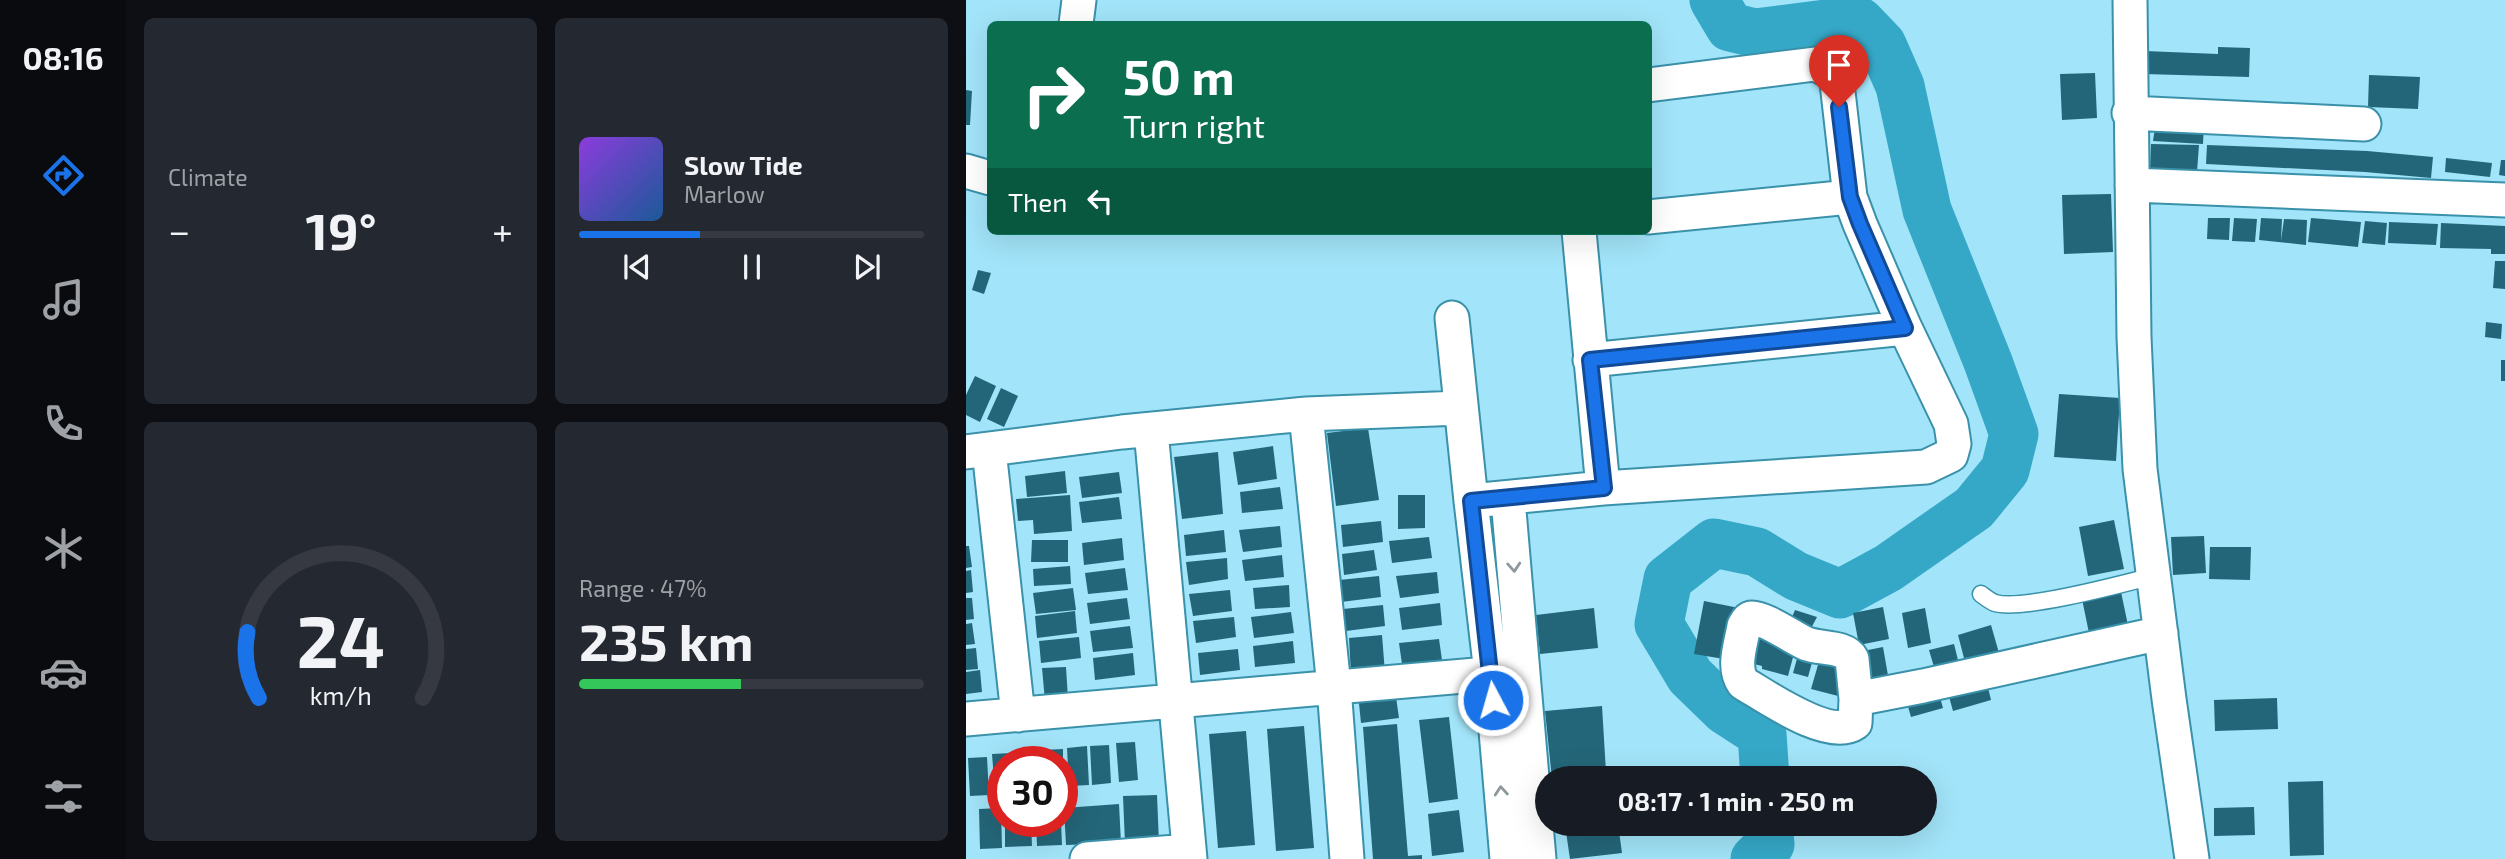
<!DOCTYPE html>
<meta charset="utf-8">
<style>
body{margin:0;font-family:"Exo 2",sans-serif;background:#242831;color:#f1f3f6;height:100vh;display:flex;flex-direction:column;font-size:26px;white-space:nowrap}
*{box-sizing:border-box;margin:0}
p{font-size:23px;color:#9ea1a6}
.icon{flex:none;width:38px;height:38px;fill:none;stroke:currentColor;stroke-width:2;stroke-linecap:round;stroke-linejoin:round}
.map{position:relative;flex:1;overflow:hidden}
.sheet{display:flex;flex-direction:column;gap:18px;padding:18px;background:#0d0f14;width:840px}
.sheet>*{flex:none}
.guide{position:absolute;left:21px;top:21px;width:665px;height:214px;border-radius:10px;box-shadow:0 7px 28px #0002;background:#0b6e4f;color:#fff;overflow:hidden}
.speed{position:absolute;left:21px;top:746px;display:flex;gap:14px;font-size:35px;font-weight:700;text-align:center}
.speed>*{display:grid;place-content:center;width:91px;height:91px;border-radius:50%;background:#171b24;box-shadow:0 7px 28px #0002;line-height:1}
.speed .limit{border:10px solid #d22;background:#fff;color:#111}
.pin{position:absolute;display:grid;place-items:center;width:60px;height:60px;color:#fff;margin:-72px -30px;border-radius:50% 50% 50% 0;rotate:-45deg;box-shadow:0 0 7px #0007}
.pin .icon{rotate:45deg}
.me{position:absolute;width:77px;margin:-38px;rotate:354deg;stroke-linejoin:round;filter:drop-shadow(0 0 5px #0008)}
.turn{display:flex;align-items:center;gap:24px;height:147px;padding:0 21px;font-size:32px}
.turn .icon{width:91px;height:91px;stroke-width:2.5}
.turn b{display:block;font-size:49px;line-height:60px}
.then{display:flex;align-items:center;height:66px;padding:0 21px;background:#0003;gap:14px;font-size:26px}
.big{font-size:52px;font-weight:700;line-height:1.1}
.sheet .tile{flex:1;display:flex;flex-direction:column;justify-content:center;gap:10px;min-width:0;padding:0 24px;border-radius:10px;background:#242831}
.sheet .dial{align-items:center;gap:0}
.dial svg{height:182px;overflow:visible;fill:none;stroke:#363941;stroke-width:7;stroke-linecap:round;text-anchor:middle}
.dial text{fill:#f1f3f6;stroke:none}
.song{display:flex;align-items:center;gap:21px}
.cover{width:84px;height:84px;border-radius:10px;background:linear-gradient(135deg,hsl(270 70% 55%),hsl(210 70% 35%))}
.played{height:7px;border-radius:4px;background:linear-gradient(90deg,#1a73e8 35%,#363941 35%)}
.keys{display:flex;justify-content:space-around;direction:ltr}
.heat{display:flex;justify-content:space-between;align-items:center;font-size:38px;direction:ltr}
.charge{height:10px;border-radius:5px;background:linear-gradient(90deg,#34c759 47%,#363941 0)}
.sheet .tiles{flex:1;display:grid;gap:18px;grid-template-columns:repeat(2,1fr)}
.trip{position:absolute;left:569px;top:766px;width:402px;height:70px;border-radius:35px;background:#171b24;box-shadow:0 7px 28px #0002;font-weight:700;line-height:70px;text-align:center}
main{display:flex;flex:1;min-height:0}
.tabs{display:flex;flex-direction:column;width:126px;justify-content:space-around;align-items:center;background:#090b0e;color:#9ea1a6}
.tabs .icon{width:49px;height:49px}
.tabs .active{color:#1a73e8}
.tabs b{font-size:32px;color:#f1f3f6}
.map>svg:first-child{display:block}
.lines{fill:none;stroke-linecap:round;stroke-linejoin:round}
.river{stroke:#35a8c7;stroke-width:49}
.building{fill:#246679}
.lane-casing{stroke:#3a91aa;stroke-width:19}
.street-casing{stroke:#3a91aa;stroke-width:37}
.lane{stroke:#fff;stroke-width:16}
.street{stroke:#fff;stroke-width:33}
.oneway{stroke:#8d989c}
.route-casing{stroke:#114b97;stroke-width:18}
.route{stroke:#1a73e8;stroke-width:12}
</style>
<main>
<nav class="tabs">
<b>08:16</b>
<svg class="icon active" aria-label="directions" viewBox="0 0 24 24"><path d="M12 3l9 9-9 9-9-9zM9 14v-3h6M13 9l2 2-2 2"/></svg>
<svg class="icon" aria-label="music" viewBox="0 0 24 24"><path d="M9 18V5l10-2v13"/><circle cx="6" cy="18" r="3"/><circle cx="16" cy="16" r="3"/></svg>
<svg class="icon" aria-label="phone" viewBox="0 0 24 24"><path d="M5 4h4l2 5-3 2q2 4 5 5l2-3 5 2v4C11 20 4 13 5 4z"/></svg>
<svg class="icon" aria-label="climate" viewBox="0 0 24 24"><path d="M12 3v18M4 7l16 10M4 17L20 7"/></svg>
<svg class="icon" aria-label="car" viewBox="0 0 24 24"><path d="M5 17H2v-5l4-1 3-4h7l3 4 3 1v5h-3M9 17h6M6 11h13"/><circle cx="7" cy="17" r="2"/><circle cx="17" cy="17" r="2"/></svg>
<svg class="icon" aria-label="filters" viewBox="0 0 24 24"><path d="M4 7h16M4 17h16"/><circle cx="9" cy="7" r="2"/><circle cx="15" cy="17" r="2"/></svg>
</nav>
<section class="sheet">
<div class="tiles">
<div class="tile"><p>Climate</p>
<div class="heat"><a>−</a><b class="big">19°</b><a>+</a></div>
</div>
<div class="tile">
<div class="song"><i class="cover"></i><div><b>Slow Tide</b><p>Marlow</p></div></div>
<div class="played"></div>
<div class="keys"><svg class="icon" aria-label="previous" viewBox="0 0 24 24"><path d="M18 5L8 12l10 7zM5 5v14"/></svg><svg class="icon" aria-label="pause" viewBox="0 0 24 24"><path d="M8 5v14M16 5v14"/></svg><svg class="icon" aria-label="next" viewBox="0 0 24 24"><path d="M6 5l10 7-10 7zM19 5v14"/></svg></div>
</div>
<div class="tile dial"><svg viewBox="0 0 100 80">
<path d="M14 69A42 42 0 1 1 86 69"/>
<path d="M14 69A42 42 0 0 1 9 40" stroke="#1a73e8"/>
<text x="50" y="56" font-size="32" font-weight="700">24</text>
<text x="50" y="72" font-size="11">km/h</text>
</svg></div>
<div class="tile"><p>Range · 47%</p><b class="big">235 km</b><div class="charge"></div></div>
</div>
</section>
<div class="map">
<svg width="1539" height="859" viewBox="0 0 1539 859">
<rect width="100%" height="100%" fill="#a2e4f9"/>
<g class="lines">
<path class="river" d="M748,0L764,27L789,33L860,24L894,22L916,45L934,86L961,210L1022,362L1048,434L1039,470L1008,508L922,568L874,594L830,576L791,552L748,543L702,579L693,624L724,676L759,710L796,734L799,779
M789,859L804,844L802,824"/>
</g>
<path class="building" d="M1252,47L1284,48L1283,77L1178,74L1179,51L1252,54Z
M1129,73L1131,118L1096,120L1094,74Z
M1403,75L1454,77L1452,109L1402,107Z
M0,90L6,91L4,125H0Z
M1190,121L1238,123L1237,144L1187,141Z
M1185,144L1233,145L1231,172L1184,170Z
M1241,145L1401,151L1467,157L1465,178L1399,172L1240,164Z
M1480,158L1526,163L1524,177L1479,172Z
M1535,160H1539V176L1533,175Z
M1145,194L1147,252L1098,254L1096,195Z
M1242,218H1264L1263,240L1241,239Z
M1268,218L1291,219L1289,242L1266,241Z
M1295,218L1316,219L1315,241L1318,219L1341,220L1340,245L1293,240Z
M1345,218L1395,222L1392,247L1342,242Z
M1399,221L1421,223L1419,245L1396,243Z
M1423,222L1472,224L1470,245L1422,243Z
M1475,223L1539,226V254H1525V249L1474,248Z
M1529,261H1539V289L1527,288Z
M12,270L25,273L18,294L6,290Z
M1520,322L1536,324L1535,339L1519,337Z
M1535,360H1539V381H1535Z
M9,376L30,386L14,422L0,415V395Z
M35,388L52,396L38,427L21,419Z
M1093,394L1154,398L1150,461L1088,457Z
M402,428L413,500L370,506L361,433Z
M307,446L311,479L272,485L267,452Z
M252,452L257,514L216,519L208,457Z
M99,471L101,493L61,497L59,476Z
M153,472L156,493L116,498L113,477Z
M314,487L317,509L276,513L274,492Z
M104,495L106,531L68,534L67,520L52,521L50,499Z
M432,495H459V528L432,529Z
M153,497L156,519L116,523L113,502Z
M1148,520L1158,569L1122,576L1113,527Z
M415,521L417,542L377,547L375,525Z
M314,526L316,547L277,552L273,530Z
M258,530L260,552L220,556L218,535Z
M1238,536L1240,573L1207,575L1205,537Z
M463,537L466,558L426,563L423,541Z
M156,538L158,560L118,565L116,543Z
M66,540H102V562H65Z
M0,546H3L6,567L0,568Z
M1244,547H1285L1284,580L1243,579Z
M408,550L411,570L378,575L376,554Z
M316,555L318,577L279,581L276,560Z
M261,558L262,579L223,585L220,562Z
M104,566L105,584L68,586L67,569Z
M159,568L162,590L122,594L119,573Z
M5,570L7,592L0,593V571Z
M471,572L473,593L434,598L430,576Z
M413,576L415,597L375,602L373,580Z
M323,585L324,607L289,609L287,588Z
M107,588L110,610L70,614L67,593Z
M264,590L266,611L227,616L223,594Z
M1155,592L1163,630L1124,638L1116,599Z
M0,598H6L8,619L0,620Z
M161,598L164,619L124,624L121,603Z
M738,601L773,608L764,660L728,654Z
M474,603L476,625L436,630L433,608Z
M417,605L419,626L380,631L377,609Z
M917,607L923,639L893,645L887,613Z
M628,608L632,648L574,654L570,615Z
M959,608L965,643L942,648L936,613Z
M829,610L851,617L840,638L821,629Z
M109,611L111,633L71,638L69,616Z
M325,612L328,633L288,638L285,617Z
M268,617L270,637L230,643L227,621Z
M6,623L9,644L0,645V624Z
M786,624L830,646L822,676L796,669V666L776,661Z
M1025,625L1033,653L999,662L992,635Z
M164,626L167,648L127,652L124,631Z
M416,635L419,673L385,675L383,638Z
M113,637L115,658L75,663L73,641Z
M473,639L476,660L436,664L433,643Z
M327,641L329,663L289,667L287,646Z
M988,644L992,660L968,667L963,650Z
M917,647L923,681L899,686L892,652Z
M10,648L12,669L0,670V649Z
M272,649L274,670L234,675L232,653Z
M167,653L169,675L129,680L127,658Z
M832,655L847,659L842,677L827,673Z
M854,658L884,666L876,697L845,689Z
M100,667L102,699L79,701L76,668Z
M14,670L16,692L0,694V672Z
M1019,675L1025,700L987,711L980,686Z
M971,687L977,708L945,717L939,696Z
M429,690L433,718L395,723L392,694Z
M1311,698L1312,729L1249,731L1248,700Z
M636,706L640,772H635V779H586L579,711Z
M483,717L492,799L463,803L453,720Z
M431,724L442,856L456,855V859H407L397,727Z
M338,726L348,848L310,851L301,729Z
M280,731L289,845L252,848L243,734Z
M169,742L172,780L153,782L150,743Z
M143,745L145,783L126,785L124,746Z
M121,746L123,785L103,786L101,748Z
M97,749V761H78L77,750Z
M70,751V761H51L50,752Z
M46,753V761H37V792H29L26,754Z
M21,757L23,795L4,796L2,758Z
M1357,781L1358,855L1324,856L1322,782Z
M191,795L193,843L159,844L157,796Z
M153,804L155,843L100,845L98,808Z
M1288,807L1289,835L1248,836V808Z
M35,808L36,848L14,849L13,809Z
M493,810L498,852L466,856L462,814Z
M39,821H65L66,846L39,847Z
M70,821H95L96,845L71,846Z
M652,824L656,853L604,859L599,825Z"/>
<g class="lines">
<g class="lane-casing">
<path id="lane" d="M1015,594C1019,597 1024,601 1029,603C1056,611 1156,584 1187,576"/>
</g>
<g class="street-casing">
<path id="street" d="M1164,0L1168,337L1174,469L1203,699L1226,859
M110,24L113,0
M1163,113L1398,124
M0,171L24,178
M1166,185L1539,200
M682,217L884,197
M613,231L637,488
M486,318L505,501L637,488L960,467L985,455L988,444L985,424L939,328L894,224L884,197L871,83L866,72L849,64L682,85
M624,360L939,328
M340,414L368,687L381,859
M185,430L224,859
M23,450L52,715
M0,452L156,432L340,414L495,408
M542,499L573,859
M505,501L525,673L541,859
M890,699L886,659C879,646 855,649 841,644C829,639 796,616 785,618C781,619 780,623 778,626C775,644 766,667 777,683C801,697 863,741 889,723L890,699L957,686L1195,633
M0,719L556,671
M121,859L223,851"/>
</g>
<use href="#lane" class="lane"/>
<use href="#street" class="street"/>
</g>
<defs><path id="oneway-chevron" d="M-2-3.5L2.5 0L-2 3.5" fill="none" stroke-width="1.6" stroke-linecap="round" stroke-linejoin="round" transform="scale(1.75)"/></defs>
<g class="oneway">
<use href="#oneway-chevron" transform="translate(548 567) rotate(86)"/>
<use href="#oneway-chevron" transform="translate(535 791) rotate(-95)"/>
</g>
<g class="lines">
<g class="route-casing">
<path id="route" d="M527,700L505,501L638,488L624,360L939,328L894,224L884,197L873,107"/>
</g>
<use href="#route" class="route"/>
</g>
</svg>
<div class="speed"><div class="limit">30</div></div>
<div class="pin" style="left:873px;top:107px;background:#d93025"><svg class="icon" aria-label="arrive" viewBox="0 0 24 24"><path d="M6 21V4h12l-3 4 3 4H6"/></svg></div>
<svg class="me" style="left:527px;top:700px" viewBox="-20 -20 40 40"><circle r="17" fill="#1a73e8" stroke="#fff" stroke-width="3"/><path d="M0-11L8 9 0 5-8 9z" fill="#fff"/></svg>
<div class="trip">08:17 · 1 min · 250 m</div>
<div class="guide">
<div class="turn"><svg class="icon" aria-label="right" viewBox="0 0 24 24"><path d="M7 20v-9h11M14 6l5 5-5 5"/></svg><div><b>50 m</b>Turn right</div></div>
<div class="then">Then<svg class="icon" aria-label="left" viewBox="0 0 24 24"><path d="M17 20v-9H6M10 6l-5 5 5 5"/></svg></div>
</div>
</div>
</main>
